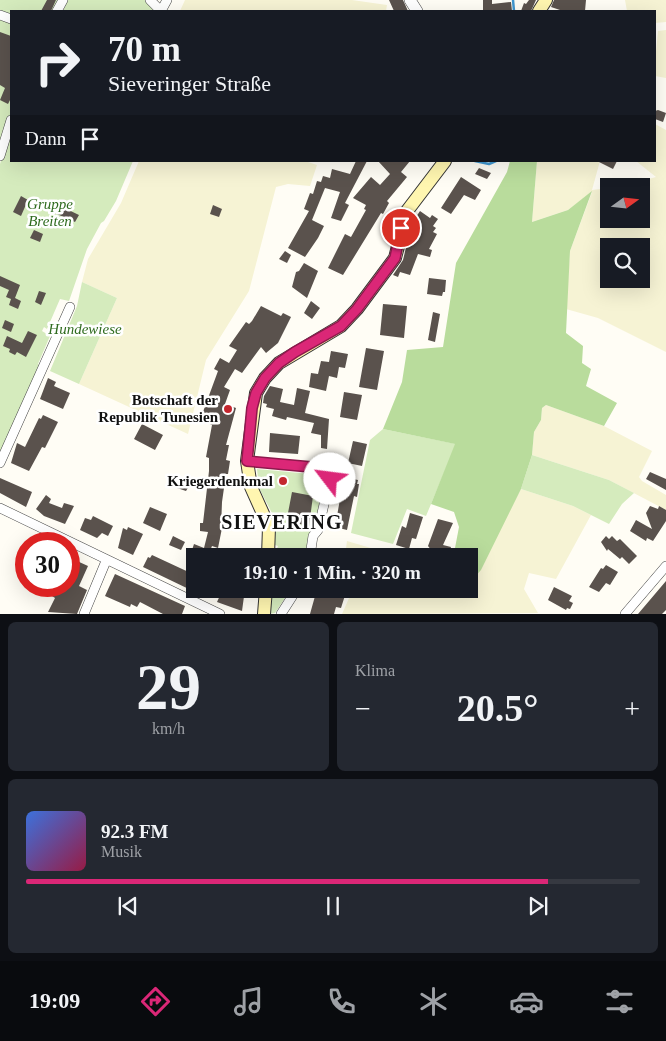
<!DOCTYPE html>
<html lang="de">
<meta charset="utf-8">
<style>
body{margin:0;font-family:Georgia,serif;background:#242831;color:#f1f3f6;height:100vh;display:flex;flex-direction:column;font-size:19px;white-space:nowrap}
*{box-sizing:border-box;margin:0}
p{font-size:16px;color:#9ea1a6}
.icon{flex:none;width:28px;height:28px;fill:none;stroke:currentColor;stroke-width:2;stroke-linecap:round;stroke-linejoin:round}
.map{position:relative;height:614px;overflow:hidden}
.details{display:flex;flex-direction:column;gap:8px;padding:8px;background:#0d0f14;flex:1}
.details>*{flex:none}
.guide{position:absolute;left:10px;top:10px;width:646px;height:152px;border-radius:0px;box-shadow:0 5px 20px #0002;background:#171b24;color:#f1f3f6;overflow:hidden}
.needle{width:32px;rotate:75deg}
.buttons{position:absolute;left:600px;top:178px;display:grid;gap:10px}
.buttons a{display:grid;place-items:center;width:50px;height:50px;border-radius:0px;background:#171b24;box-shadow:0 5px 20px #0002;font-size:25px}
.speed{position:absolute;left:15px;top:532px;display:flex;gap:10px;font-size:25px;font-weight:700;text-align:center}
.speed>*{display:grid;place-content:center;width:65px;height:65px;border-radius:50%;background:#171b24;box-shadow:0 5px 20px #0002;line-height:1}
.speed .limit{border:8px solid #d22;background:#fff;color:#111}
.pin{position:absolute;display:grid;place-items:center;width:42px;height:42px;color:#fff;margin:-21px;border:2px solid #fff;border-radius:50%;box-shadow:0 1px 5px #0007}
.me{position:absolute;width:55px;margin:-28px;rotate:300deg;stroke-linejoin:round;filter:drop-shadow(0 0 4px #0008)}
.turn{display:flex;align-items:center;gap:18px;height:105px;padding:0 15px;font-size:22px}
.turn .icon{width:65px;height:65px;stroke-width:2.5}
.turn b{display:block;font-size:35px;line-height:42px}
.then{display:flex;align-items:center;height:48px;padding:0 15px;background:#0003;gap:10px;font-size:19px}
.big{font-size:38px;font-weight:600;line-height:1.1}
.details .card{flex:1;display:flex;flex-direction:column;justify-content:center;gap:8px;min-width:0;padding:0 18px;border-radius:8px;background:#242831}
.details .dial{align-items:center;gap:0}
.dial b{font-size:65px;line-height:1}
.song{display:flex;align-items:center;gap:15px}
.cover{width:60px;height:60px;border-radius:8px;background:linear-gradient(135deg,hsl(220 70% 55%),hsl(340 70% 35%))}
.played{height:5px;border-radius:2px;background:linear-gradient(90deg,#db2777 85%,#363941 85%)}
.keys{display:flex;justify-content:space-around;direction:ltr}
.heat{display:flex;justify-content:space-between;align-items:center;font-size:28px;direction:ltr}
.details .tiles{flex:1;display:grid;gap:8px;grid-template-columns:1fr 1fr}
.card:last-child{grid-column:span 2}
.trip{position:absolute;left:186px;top:548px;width:292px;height:50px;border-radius:0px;background:#171b24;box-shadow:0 5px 20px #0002;font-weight:600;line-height:50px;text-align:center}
.menu{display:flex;height:80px;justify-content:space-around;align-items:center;background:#090b0e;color:#9ea1a6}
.menu .icon{width:35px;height:35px}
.menu .current{color:#db2777}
.menu b{font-size:22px;color:#f1f3f6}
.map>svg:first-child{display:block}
.farmland{fill:#f6f3d4;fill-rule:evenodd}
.green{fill:#d5ebbd}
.forest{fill:#b9dc9c}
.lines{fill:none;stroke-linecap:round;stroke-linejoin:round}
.stream{stroke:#3f96cf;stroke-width:2.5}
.building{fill:#5a524d}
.minor-casing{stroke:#444;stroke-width:10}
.tertiary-casing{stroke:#444;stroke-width:12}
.secondary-casing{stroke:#333;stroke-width:14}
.minor{stroke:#fff;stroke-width:9}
.tertiary{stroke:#fff;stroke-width:11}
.secondary{stroke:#fff6b0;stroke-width:12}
.route-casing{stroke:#8e194d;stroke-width:12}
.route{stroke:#db2777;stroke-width:9}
.poi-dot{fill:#c4262e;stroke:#fff;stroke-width:2}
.labels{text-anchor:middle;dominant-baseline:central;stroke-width:5;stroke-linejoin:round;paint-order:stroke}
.park-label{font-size:15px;font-style:italic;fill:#2f6b1f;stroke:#fff}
.poi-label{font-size:15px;font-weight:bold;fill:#111;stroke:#fff;text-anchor:end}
.district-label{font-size:20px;font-weight:bold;letter-spacing:1px;fill:#111;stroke:#fff}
</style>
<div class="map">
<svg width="666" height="614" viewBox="0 0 666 614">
<rect width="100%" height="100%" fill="#fffdf5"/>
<path class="farmland" d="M185,0H352L387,5L386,11H180Z
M625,0H666V22L655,23V11H627Z
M666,30V78L655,76V62L658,31Z
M655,124L666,130V352L598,318L566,309L570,251L592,192L568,210L532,222L537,161H600L592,190L609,188V219H641V186H624L656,177L636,161H655ZM609,246H641V279H609Z
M139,161H305L317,165L310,186L288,184L276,187L249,291L206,360L188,434L79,384L117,298L82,282L88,259L121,203Z
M546,405L604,426L652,451L639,477L642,481L666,495V510L609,480L532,455L534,432L541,420L542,408Z
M521,489L573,506L591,515L556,579L529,573L524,589L538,613L342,614L353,589H470V578L473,579Z
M347,541L398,556H345Z"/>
<path class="green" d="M0,0H60L54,11H11V15L0,11Z
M68,0H145L156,11H63Z
M0,17L11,21V112L0,144Z
M11,127V161H133L116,201L104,221L101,223L87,249L69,301L60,299L47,329L44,327L42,331L50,336L38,364L40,366L0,453V164Z
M82,282L117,298L79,384L50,371L77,306Z
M383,429L456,444L426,516L407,509L393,544L351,533L370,440Z
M532,455L609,480L634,493L622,504L609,524L573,506L521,489Z
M257,469L321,475L324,478L317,516L309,535L305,556H274L278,546L275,545V519L259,488Z
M271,589H291L275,613L269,614Z"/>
<path class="forest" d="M510,161H537L532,222L568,210L592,191L570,251L566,333L583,346L582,363L591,369L586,386L617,403L604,426L546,405L542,408L541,420L534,432L532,455L521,489L481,570L473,579L470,556H466L464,550L455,548L459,527L454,512L431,504L455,444L383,429L402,382L407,350L443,347L456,263L507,172Z"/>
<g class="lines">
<path class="stream" d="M513,0L514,11
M475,161L489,164L496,161"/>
</g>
<path class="building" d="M47,0H56L51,11H41Z
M389,0H403L408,11H394Z
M483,0H492V4L511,2L512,11H483Z
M529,0H536L531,11H521L524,3L526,4Z
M554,0H586L585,11H563L551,7Z
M0,32L11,36V98L8,104L0,100L5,88L0,85Z
M658,110L666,113L663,122L655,119V111Z
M356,161H367L345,203L349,205L341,221L331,218L340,192L325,188L312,220L324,226L318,238L305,257L288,248L309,211L304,209L310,193L313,194L317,181L321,182L323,176L330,178L332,169L350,174Z
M378,161H410L401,172L407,177L387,201L389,203L383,214L381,213L343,275L328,268L345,234L351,237L366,210L364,209L366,205L353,198L371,177L380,185L390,174Z
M597,161H617L613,169Z
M479,168L491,173L487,179L475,174Z
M461,177L481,190L475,200L464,195L451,214L441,208Z
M21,196L28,200L21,216L13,212Z
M54,203L79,215L75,222L50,211Z
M213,205L222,209L219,217L210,214Z
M420,211L430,218L432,215L438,219L433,226L436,228L433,232L437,234L429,249L432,250L430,257L418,254L410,275L400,272L398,277L393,275L403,260L412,223Z
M34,230L43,234L40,242L30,238Z
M285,251L291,255L287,263L279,259Z
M304,263L318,271L307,298L292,287L296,272L299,271Z
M0,276L20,285L15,298L21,301L18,309L9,305L11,299L6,297L9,290L0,286Z
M429,278L446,280L445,292H443L442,296L427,294Z
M39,291L46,293L41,305L35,302Z
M311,301L320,308L312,319L304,313Z
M383,304L407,306L404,338L380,335Z
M261,306L281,316L283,313L291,317L278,343L266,353L261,347L242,373L235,369L224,387L230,390L225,404L236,408L226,445H229L226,460L230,461L228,474H226L222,502L221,528H222L218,548L212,546L208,556H199L200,554L192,550L194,544L204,548L208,532L200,531V523H203L209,471V458L206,457L212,425L200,420L218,371L214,369L220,358L229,363L237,350L229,346L246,322L249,324L252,321Z
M433,312L440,314L435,342L428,340Z
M5,320L14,324L11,332L2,328Z
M28,331L37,335L26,357L17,352L15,355L9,352L10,349L3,346L7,336L22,343Z
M366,348L384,351L377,390L359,387Z
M331,351L348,354L345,368L339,367L337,378L329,376L326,391L309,387L311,373L318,374L321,361L329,362Z
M48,378L56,382L54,386L70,393L63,409L40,399Z
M270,386L283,389L280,402L294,405L297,388L310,391L305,413L329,419L327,449L321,448V435L311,433L314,423L287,417L286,420L272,416L274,409L266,407L267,404L263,403L264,396Z
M344,392L362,395L357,420L340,417Z
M43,415L58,422L45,448L42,447L29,471L11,463L17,443L25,447L39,418L41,419Z
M142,424L163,435L155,450L134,439Z
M270,433L300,436L298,454L269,452Z
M353,441L367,444L362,466L348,463Z
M650,472L666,479V490L646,479Z
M181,477L192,481L186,491L177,488Z
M344,477L358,480L357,484H359L357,497L354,496L347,530L335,527Z
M0,478L32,492L26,507L0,493Z
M292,492L313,496L309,526L295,523V518L288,513Z
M46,495L51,499L49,503L62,508L64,503L74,506L65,524L44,516L36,509Z
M650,506L658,509L659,506L666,510V521L653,541L647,538L646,541L630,531L636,520L652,529L646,513Z
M150,507L167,514L160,531L143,523Z
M410,513L423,517L416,539L412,538L409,549L396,545L402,526L406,528Z
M93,516L113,526L108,536L102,533L97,538L80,530L85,518L91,520Z
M438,519L453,523L443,545L451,547L448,556H436L428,546Z
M128,527L143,534L133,555L118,548L123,528L127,530Z
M173,536L185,542L181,550L169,545Z
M606,536L609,539L612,536L617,541L620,539L637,556L629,564L622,557L620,559L608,549L607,551L601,542Z
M152,555L195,575V592L143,567L148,557L150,558Z
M77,561L88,566L79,586L87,590L77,614L48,612L55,598L49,594L53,586H69V576Z
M606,565L618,572L610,585L606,583L599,592L589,587L601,568L603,569Z
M115,574L185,606L182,614H163L140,602L137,607L131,604L130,607L105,596Z
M666,581V610L662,614H638Z
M554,587L572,596L569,601L573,603L570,609L567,608L566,610L548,600Z
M223,589H245L242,611L217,602Z
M317,589H347L341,608L336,607L334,614H310Z"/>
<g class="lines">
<g class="minor-casing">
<path id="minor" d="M150,0L161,11L167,0
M57,11L63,0
M0,15L11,19
M0,156L11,120
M247,461L322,468L327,472L330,479L318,530L313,536L310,556
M0,463L70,307
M0,508L220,614
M84,614L106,561
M281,614L297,589
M625,614L666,566"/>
</g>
<g class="tertiary-casing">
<path id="tertiary" d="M410,0L417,11"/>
</g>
<g class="secondary-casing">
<path id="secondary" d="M539,11L546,0
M268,556L269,527L251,487L247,461L256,393L265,378L279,363L341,326L357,309L395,258L407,211L445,161
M264,614L266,589"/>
</g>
<use href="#minor" class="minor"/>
<use href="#tertiary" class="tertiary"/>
<use href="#secondary" class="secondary"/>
</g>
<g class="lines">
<g class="route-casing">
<path id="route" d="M330,479L327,472L322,468L247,461L252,408L256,393L265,378L279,363L295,352L341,326L357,309L395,258L401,228"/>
</g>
<use href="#route" class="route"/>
</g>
<g class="poi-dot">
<circle cx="228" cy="409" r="5"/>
<circle cx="283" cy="481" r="5"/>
</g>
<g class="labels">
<g class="park-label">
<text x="50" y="204">Gruppe<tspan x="50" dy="17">Breiten</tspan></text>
<text x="85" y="329">Hundewiese</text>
</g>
<g class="poi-label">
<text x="218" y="400">Botschaft der<tspan x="218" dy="17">Republik Tunesien</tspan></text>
<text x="273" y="481">Kriegerdenkmal</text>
</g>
<g class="district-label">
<text x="282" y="522">SIEVERING</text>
</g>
</g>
</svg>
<div class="buttons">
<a><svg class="needle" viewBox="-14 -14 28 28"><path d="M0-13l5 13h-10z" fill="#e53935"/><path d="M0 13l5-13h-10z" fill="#9ea1a6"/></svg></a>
<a><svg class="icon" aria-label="search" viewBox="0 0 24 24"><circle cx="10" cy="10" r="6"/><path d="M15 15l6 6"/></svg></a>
</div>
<div class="speed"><div class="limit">30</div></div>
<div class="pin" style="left:401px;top:228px;background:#d93025"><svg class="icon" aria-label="arrive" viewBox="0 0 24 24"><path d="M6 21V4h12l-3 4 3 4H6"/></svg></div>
<svg class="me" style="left:330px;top:479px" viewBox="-20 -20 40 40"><circle r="19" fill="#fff"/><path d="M0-13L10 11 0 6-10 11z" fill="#db2777"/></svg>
<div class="trip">19:10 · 1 Min. · 320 m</div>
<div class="guide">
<div class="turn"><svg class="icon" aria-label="right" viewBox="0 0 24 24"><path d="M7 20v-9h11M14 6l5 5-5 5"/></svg><div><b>70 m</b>Sieveringer Straße</div></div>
<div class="then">Dann<svg class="icon" aria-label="arrive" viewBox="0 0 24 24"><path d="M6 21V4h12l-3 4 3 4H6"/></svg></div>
</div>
</div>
<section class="details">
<div class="tiles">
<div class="card dial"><b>29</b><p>km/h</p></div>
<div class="card"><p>Klima</p>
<div class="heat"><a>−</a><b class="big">20.5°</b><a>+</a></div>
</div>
<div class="card">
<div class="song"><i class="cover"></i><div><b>92.3 FM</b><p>Musik</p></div></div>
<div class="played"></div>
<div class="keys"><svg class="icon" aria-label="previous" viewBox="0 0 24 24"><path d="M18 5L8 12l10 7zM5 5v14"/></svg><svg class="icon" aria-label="pause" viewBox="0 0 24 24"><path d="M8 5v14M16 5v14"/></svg><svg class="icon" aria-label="next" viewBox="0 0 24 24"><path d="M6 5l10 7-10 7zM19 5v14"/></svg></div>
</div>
</div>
</section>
<nav class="menu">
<b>19:09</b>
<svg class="icon current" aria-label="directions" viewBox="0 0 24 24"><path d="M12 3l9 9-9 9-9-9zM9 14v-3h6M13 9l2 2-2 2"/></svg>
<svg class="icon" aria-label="music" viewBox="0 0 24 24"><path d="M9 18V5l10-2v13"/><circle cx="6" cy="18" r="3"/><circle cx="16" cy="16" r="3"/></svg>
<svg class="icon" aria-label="phone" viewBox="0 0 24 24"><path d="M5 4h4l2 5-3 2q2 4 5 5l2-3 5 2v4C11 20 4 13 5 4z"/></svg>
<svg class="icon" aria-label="climate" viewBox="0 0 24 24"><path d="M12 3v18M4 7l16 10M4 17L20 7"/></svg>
<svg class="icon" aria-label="car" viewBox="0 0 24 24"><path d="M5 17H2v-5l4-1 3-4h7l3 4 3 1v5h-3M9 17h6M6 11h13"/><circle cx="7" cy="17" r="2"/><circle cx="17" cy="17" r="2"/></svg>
<svg class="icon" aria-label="filters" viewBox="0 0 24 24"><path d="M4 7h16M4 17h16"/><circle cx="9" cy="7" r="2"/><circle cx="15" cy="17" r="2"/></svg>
</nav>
